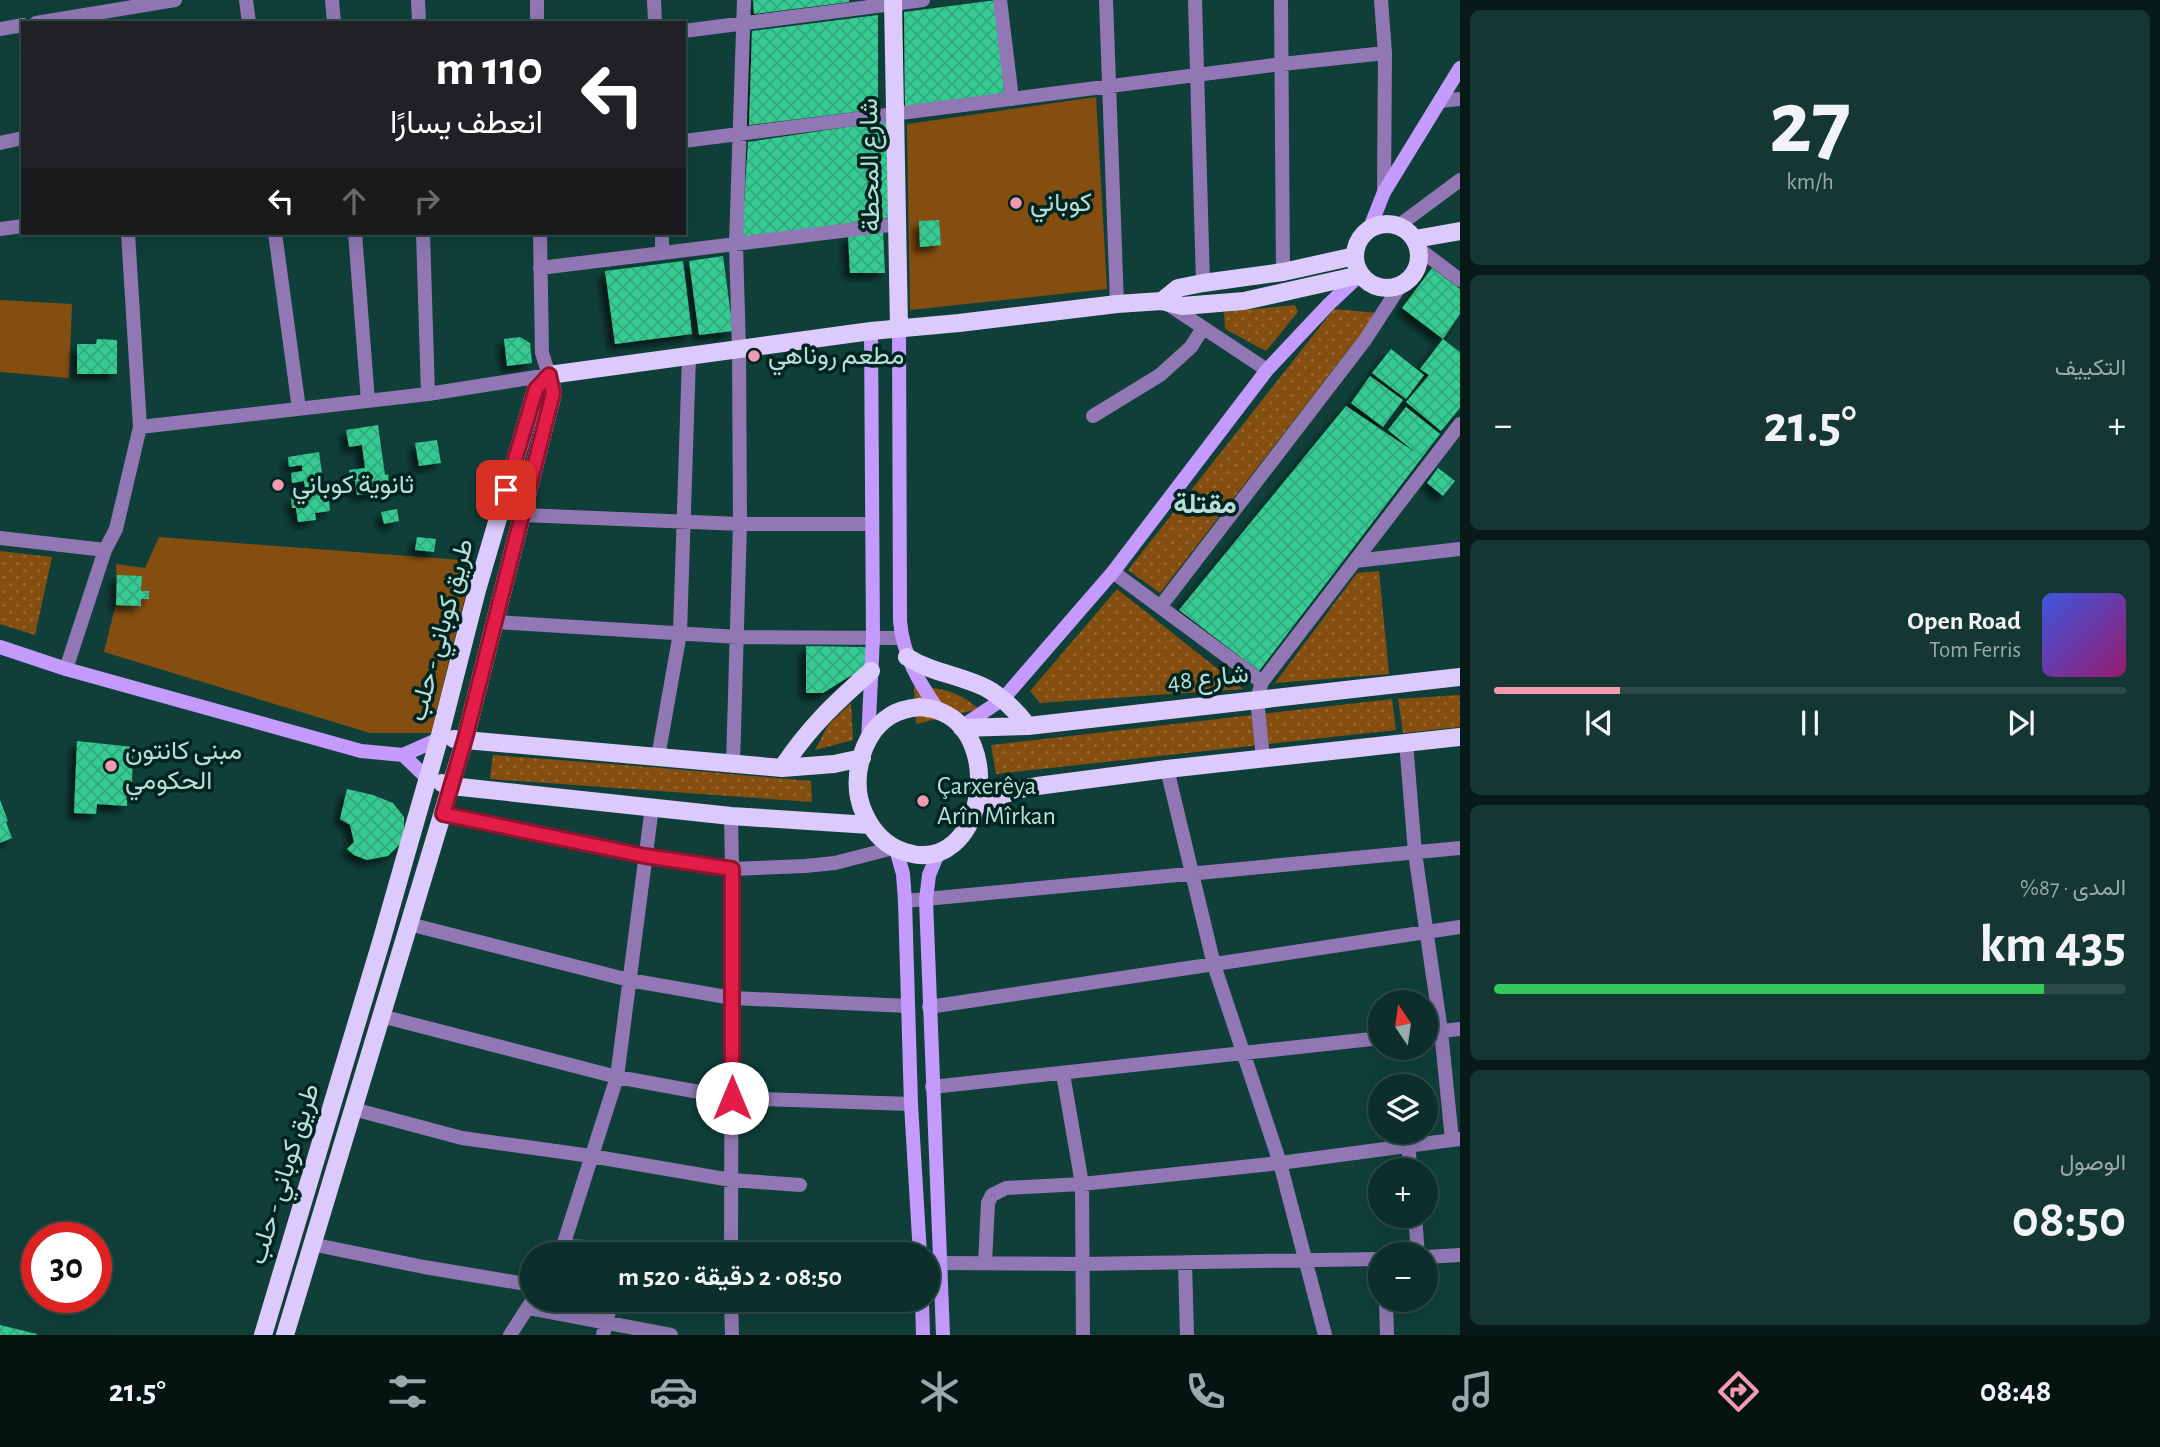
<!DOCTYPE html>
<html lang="ar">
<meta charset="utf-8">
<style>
body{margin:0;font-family:"Alegreya Sans",Vazirmatn,sans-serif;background:#153733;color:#f1f3f6;direction:rtl;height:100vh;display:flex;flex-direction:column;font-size:26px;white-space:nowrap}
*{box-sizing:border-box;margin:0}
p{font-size:23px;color:#9aa9a9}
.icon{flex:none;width:38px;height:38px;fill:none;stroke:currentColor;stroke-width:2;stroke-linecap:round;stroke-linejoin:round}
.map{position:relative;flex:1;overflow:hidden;direction:ltr}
.drawer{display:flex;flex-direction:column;gap:10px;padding:10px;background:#071a18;width:700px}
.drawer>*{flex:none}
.banner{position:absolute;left:21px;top:21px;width:665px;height:214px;border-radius:0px;box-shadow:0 7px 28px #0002,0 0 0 2px #2c4a47;direction:rtl;background:#202124;color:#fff;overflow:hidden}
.needle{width:46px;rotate:347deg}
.tools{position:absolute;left:1368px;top:990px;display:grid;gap:14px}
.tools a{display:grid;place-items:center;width:70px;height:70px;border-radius:50%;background:#0c2f2b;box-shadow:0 7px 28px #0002,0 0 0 2px #2c4a47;font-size:35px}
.speed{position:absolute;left:21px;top:1222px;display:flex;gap:14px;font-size:35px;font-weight:700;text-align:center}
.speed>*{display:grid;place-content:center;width:91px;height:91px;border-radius:50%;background:#0c2f2b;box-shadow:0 7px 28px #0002,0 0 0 2px #2c4a47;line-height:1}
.speed .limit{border:10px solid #d22;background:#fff;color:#111}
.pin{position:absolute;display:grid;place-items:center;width:60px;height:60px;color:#fff;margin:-30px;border-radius:14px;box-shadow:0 4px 10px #0006}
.me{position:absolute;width:77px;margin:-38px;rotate:0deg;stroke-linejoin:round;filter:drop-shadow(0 0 5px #0008)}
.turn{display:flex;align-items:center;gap:24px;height:147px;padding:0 28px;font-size:32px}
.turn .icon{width:91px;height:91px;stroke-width:2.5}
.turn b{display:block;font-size:49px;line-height:60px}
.lanes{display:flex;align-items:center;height:66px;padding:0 28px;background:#0003;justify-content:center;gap:35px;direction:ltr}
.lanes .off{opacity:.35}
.big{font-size:52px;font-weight:600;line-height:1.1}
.drawer .card{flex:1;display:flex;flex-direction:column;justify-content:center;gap:10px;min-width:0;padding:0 24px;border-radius:10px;background:#153733}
.drawer .dial{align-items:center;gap:0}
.dial b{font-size:91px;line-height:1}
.song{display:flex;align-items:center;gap:21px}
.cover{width:84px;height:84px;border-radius:10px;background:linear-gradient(135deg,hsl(230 70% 55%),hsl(320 70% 35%))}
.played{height:7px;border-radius:4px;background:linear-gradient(90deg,#f19ab1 20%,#2c4a47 20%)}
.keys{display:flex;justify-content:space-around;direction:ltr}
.heat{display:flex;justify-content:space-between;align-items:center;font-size:38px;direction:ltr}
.charge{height:10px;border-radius:5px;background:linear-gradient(90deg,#34c759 87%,#2c4a47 0)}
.trip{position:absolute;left:520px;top:1242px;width:420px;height:70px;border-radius:35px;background:#0c2f2b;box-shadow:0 7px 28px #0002,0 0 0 2px #2c4a47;font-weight:600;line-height:70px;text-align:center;direction:rtl}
.menu{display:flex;height:112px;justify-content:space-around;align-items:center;background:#051311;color:#9aa9a9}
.menu .icon{width:49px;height:49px}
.menu .on{color:#f19ab1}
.menu b{font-size:32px;color:#f1f3f6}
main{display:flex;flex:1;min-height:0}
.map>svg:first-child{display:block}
.grass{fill:url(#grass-dots)}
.park{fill:#854e11}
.building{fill:url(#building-cross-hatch);filter:url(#shadow)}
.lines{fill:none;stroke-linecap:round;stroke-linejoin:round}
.street{stroke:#9178b4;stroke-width:14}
.secondary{stroke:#c49bfc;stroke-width:14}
.primary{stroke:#ddcafc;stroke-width:18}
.route-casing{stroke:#92132f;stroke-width:18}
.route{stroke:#e11d48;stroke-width:12}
.poi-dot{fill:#f19ab1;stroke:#002420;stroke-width:2.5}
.labels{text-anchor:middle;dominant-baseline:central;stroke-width:7;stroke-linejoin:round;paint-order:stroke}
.street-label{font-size:26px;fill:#b7ded7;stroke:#002420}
.poi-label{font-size:26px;fill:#b7ded7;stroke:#002420;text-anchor:start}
.neighbourhood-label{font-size:28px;font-weight:bold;fill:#b7ded7;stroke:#002420}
</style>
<main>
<section class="drawer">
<div class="card dial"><b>27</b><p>km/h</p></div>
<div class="card"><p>التكييف</p>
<div class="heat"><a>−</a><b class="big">21.5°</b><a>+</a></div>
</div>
<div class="card">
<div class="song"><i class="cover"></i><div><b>Open Road</b><p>Tom Ferris</p></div></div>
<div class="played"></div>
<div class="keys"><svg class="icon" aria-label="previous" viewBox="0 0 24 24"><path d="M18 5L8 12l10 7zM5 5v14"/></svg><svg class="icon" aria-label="pause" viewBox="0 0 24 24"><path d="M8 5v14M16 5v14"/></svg><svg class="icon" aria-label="next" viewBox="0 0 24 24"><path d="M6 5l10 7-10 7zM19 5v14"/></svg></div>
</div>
<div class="card"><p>المدى · 87%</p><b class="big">435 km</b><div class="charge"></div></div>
<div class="card"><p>الوصول</p><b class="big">08:50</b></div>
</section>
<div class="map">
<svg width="1460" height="1335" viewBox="0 0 1460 1335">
<defs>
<pattern id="grass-dots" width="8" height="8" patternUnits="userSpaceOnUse" patternTransform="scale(1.75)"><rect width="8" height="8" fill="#854e11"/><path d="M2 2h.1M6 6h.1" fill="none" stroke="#946733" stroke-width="1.8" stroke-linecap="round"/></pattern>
<pattern id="building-cross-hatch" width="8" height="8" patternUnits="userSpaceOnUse" patternTransform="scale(1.75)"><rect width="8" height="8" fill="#35cb93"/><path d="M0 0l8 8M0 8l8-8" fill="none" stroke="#36a97e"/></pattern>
<filter id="shadow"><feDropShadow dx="-6" dy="6" stdDeviation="3.5" flood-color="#0009"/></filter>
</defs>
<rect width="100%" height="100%" fill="#103f39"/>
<path class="grass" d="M1295,305L1298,312L1266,351L1225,329L1224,312Z
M1334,309L1377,313L1160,593L1128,570Z
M0,551L52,557L35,635L0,624Z
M1379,571L1389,674L1275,683L1357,573Z
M1117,589L1243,689L1040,703L1030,691Z
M914,687C943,688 956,690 979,709L916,724Z
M1460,695V727L1403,733L1398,699Z
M1392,699L1396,730L996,774L991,745Z
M851,703L853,740L815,750L828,725Z
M493,755L662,768L811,781L812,802L490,779Z"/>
<path class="park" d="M1096,97L1107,289L910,310L907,124Z
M0,300L72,304L69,378L0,372Z
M159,537L474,561L431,733H370L104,652L117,599L116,564L145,568Z"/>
<path class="building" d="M753,0H849V2L754,14Z
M997,0L1004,93L905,107L904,12Z
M878,15V109L749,125L752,31Z
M887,121L894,217L742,238L748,142Z
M939,220L941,245L920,247L919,221Z
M883,230L885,273H850L848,235Z
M723,256L733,331L699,335L689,261Z
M683,261L692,334L615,344L605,271Z
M1432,268L1460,289V314L1443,339L1402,308Z
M520,337L530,343L532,363L507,366L504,339Z
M97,339L117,340V374H77V344H96Z
M1443,339L1460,352V408L1441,431L1406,402L1429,375L1420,369Z
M1391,349L1424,375L1406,399L1372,373Z
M1370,376L1403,400L1383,427L1351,403Z
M1346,406L1416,453L1388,430L1406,407L1440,434L1259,671L1179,610Z
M378,425L385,475L388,474L389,484L374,486L375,493L357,495L355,481H351L349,470L365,468L362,445L349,447L346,430Z
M437,440L441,463L419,466L415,443Z
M319,452L326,502L329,501L330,511L315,513L316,520L298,522L296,508H292L291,498L306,495L304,481L292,483L291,473L302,471V465L289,467L288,457Z
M1438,468L1455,481L1443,496L1427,483Z
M397,509L399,521L384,524L381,512Z
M417,537L436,539L434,552L415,550Z
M117,575L142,576L141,591H149V599H141V606L116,605Z
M806,646L866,647L867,669L847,678L823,693H806Z
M77,741L133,747L132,783H127V806L97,804L96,814L74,813Z
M347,789L373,795L393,803L404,817V830L402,842L388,856L367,860L354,855L347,849L354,842L350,825L340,819Z
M0,800L8,821L6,822L12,838L0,843Z
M0,1325L37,1334V1335H0Z"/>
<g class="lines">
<path class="street" d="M246,0L249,23
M332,0L334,23
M418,0L419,23
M537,0V23
M654,0L655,23
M1000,0L1012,99
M1106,0L1117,304
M1195,0L1203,283
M1281,0L1283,272
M1381,0L1385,53L1384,192
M36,23L175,0
M0,29L23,25
M684,31L923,0
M1440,101L1460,99
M684,141L1282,64L1385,53
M0,143L23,138
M1398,226L1460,180
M0,229L23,226
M275,233L299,409
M355,233L368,401
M423,233L428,394
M662,233V253
M1419,249L1460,280
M540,268L898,224
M1169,305L1267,370
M1093,416L1160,375L1191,347L1203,328
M140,427L428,394L549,375L542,353L540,233
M523,515L740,524H872
M0,538L105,550L116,529L140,427L128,233
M1355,561L1460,549
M1113,572L1262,682
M1160,607L1365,340L1400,286
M496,622L738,637L901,638
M66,669L105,550
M1406,742L1415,853L1441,1031L1452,1140
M658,757L680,633L689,356
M1263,758L1257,699L1262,682L1460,424
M733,764L740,524L739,349L736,244L744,0
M1167,769L1214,965L1280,1163L1325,1335
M443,814L645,856L732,869L805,866L835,863L893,848
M731,816L732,869L731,1255
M905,901L1460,848
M409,924L629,980L732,998L908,1006
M929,1007L1460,927
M381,1016L617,1077L732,1098L911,1104
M1426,1033L1460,1029
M1063,1074L1082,1184L1083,1335
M932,1087L1381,1038
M353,1109L462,1138L591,1156L731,1180L800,1185
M1408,1146L1411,1171
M1415,1216L1418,1255
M311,1244L424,1267L532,1285
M563,1246L783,1255
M558,1255L563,1246L617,1077L652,807
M1426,1257L1460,1255
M1185,1262L1187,1335
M941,1263L1083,1264L1381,1259
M985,1263L988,1203L992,1195L1006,1188L1082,1184L1280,1163L1460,1139
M731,1300L732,1335
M1386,1300L1387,1335
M529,1308L671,1335
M510,1335L532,1301
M603,1335L612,1300"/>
<path class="secondary" d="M1369,230L1384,192L1460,68
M899,328L900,621C903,656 919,682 938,710
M0,647L66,669L361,751L403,755L439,739
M961,727L1003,699L1113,572L1267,370L1329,304L1360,275
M868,741L873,637L871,331
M403,755L428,779
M896,849L903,874L905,901L911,1104L920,1255
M939,851L929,875L926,900L943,1335
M922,1300L923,1335"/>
<path class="primary" d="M893,0L899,328
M1355 256a32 32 0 1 1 64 0a32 32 0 1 1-64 0Z
M1415,239L1460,231
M1162,301L1178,288L1203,283L1283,272L1355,256
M549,375L871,331L959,323L1117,304L1162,301L1182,306L1244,301L1360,275
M907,657C932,673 960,675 986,688C1003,697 1016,711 1028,726
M920,707C925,708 931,708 936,710C1008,732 984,878 905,852C885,846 872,831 864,813C850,782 860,735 890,716C899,710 910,708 920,707Z
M962,728L1028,726L1460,677
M454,739L782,768L834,764L862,758
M782,768C809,727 835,703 871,671
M442,783L451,786L731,816L870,825
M977,805L1016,790L1037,786L1167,769L1460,737
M263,1335L381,942L439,739L477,590L536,389L549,375
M285,1335L465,739L553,393L549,375"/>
</g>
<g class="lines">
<g class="route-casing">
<path id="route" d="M506,490L536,389L549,375L553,393L465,739L443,814L645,856L732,869V1098"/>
</g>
<use href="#route" class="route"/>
</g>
<g class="poi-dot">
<circle cx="1016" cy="203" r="7"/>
<circle cx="754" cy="356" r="7"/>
<circle cx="278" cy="485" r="7"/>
<circle cx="111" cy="766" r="7"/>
<circle cx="923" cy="801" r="7"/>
</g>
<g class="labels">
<g class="street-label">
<text transform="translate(870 165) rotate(-91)">شارع المحطة</text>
<text transform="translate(441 630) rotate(-75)">طريق كوباني - حلب</text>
<text transform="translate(1208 678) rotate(-6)">48 شارع</text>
<text transform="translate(284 1174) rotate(-73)">طريق كوباني - حلب</text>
</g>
<g class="poi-label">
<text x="1030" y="203">كوباني</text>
<text x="768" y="356">مطعم روناهي</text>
<text x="292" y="485">ثانوية كوباني</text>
<text x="125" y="751">مبنى كانتون<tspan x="125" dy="30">الحكومي</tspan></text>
<text x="937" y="786">Çarxerêya<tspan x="937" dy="30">Arîn Mîrkan</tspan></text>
</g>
<g class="neighbourhood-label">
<text x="1205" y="505">مقتلة</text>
</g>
</g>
</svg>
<div class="tools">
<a><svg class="needle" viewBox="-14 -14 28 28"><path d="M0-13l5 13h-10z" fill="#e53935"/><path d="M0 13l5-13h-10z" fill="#9aa9a9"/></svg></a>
<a><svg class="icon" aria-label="layers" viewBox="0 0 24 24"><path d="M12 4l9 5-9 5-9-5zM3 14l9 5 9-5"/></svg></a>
<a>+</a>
<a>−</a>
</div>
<div class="speed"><div class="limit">30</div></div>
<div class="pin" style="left:506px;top:490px;background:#d93025"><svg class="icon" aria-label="arrive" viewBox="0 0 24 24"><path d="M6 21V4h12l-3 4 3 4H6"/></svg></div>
<svg class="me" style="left:732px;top:1098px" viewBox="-20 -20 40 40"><circle r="19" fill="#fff"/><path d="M0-13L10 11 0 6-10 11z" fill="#e11d48"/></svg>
<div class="trip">08:50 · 2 دقيقة · 520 m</div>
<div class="banner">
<div class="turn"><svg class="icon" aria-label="left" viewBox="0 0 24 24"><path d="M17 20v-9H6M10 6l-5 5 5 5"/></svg><div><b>110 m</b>انعطف يسارًا</div></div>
<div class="lanes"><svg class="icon" aria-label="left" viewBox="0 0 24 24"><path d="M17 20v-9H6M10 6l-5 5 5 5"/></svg><svg class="icon off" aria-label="ahead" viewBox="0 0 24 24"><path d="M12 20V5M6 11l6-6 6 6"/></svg><svg class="icon off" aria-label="right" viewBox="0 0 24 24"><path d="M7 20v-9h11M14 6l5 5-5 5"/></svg></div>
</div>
</div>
</main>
<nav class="menu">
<b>08:48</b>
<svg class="icon on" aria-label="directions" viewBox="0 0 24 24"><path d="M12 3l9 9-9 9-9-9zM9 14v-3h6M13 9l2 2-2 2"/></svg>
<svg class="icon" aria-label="music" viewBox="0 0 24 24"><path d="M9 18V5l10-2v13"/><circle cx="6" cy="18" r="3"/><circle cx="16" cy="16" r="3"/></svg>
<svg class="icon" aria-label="phone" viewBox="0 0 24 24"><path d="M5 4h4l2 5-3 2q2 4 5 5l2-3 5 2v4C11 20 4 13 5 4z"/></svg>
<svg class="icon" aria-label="climate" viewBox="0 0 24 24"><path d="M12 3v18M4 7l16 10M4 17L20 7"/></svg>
<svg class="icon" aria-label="car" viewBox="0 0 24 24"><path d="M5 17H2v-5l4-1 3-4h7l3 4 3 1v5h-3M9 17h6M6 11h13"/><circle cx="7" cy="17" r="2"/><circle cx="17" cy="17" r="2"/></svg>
<svg class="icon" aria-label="filters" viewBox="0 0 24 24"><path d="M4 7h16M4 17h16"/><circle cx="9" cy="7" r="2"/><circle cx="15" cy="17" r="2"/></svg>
<b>21.5°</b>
</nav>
